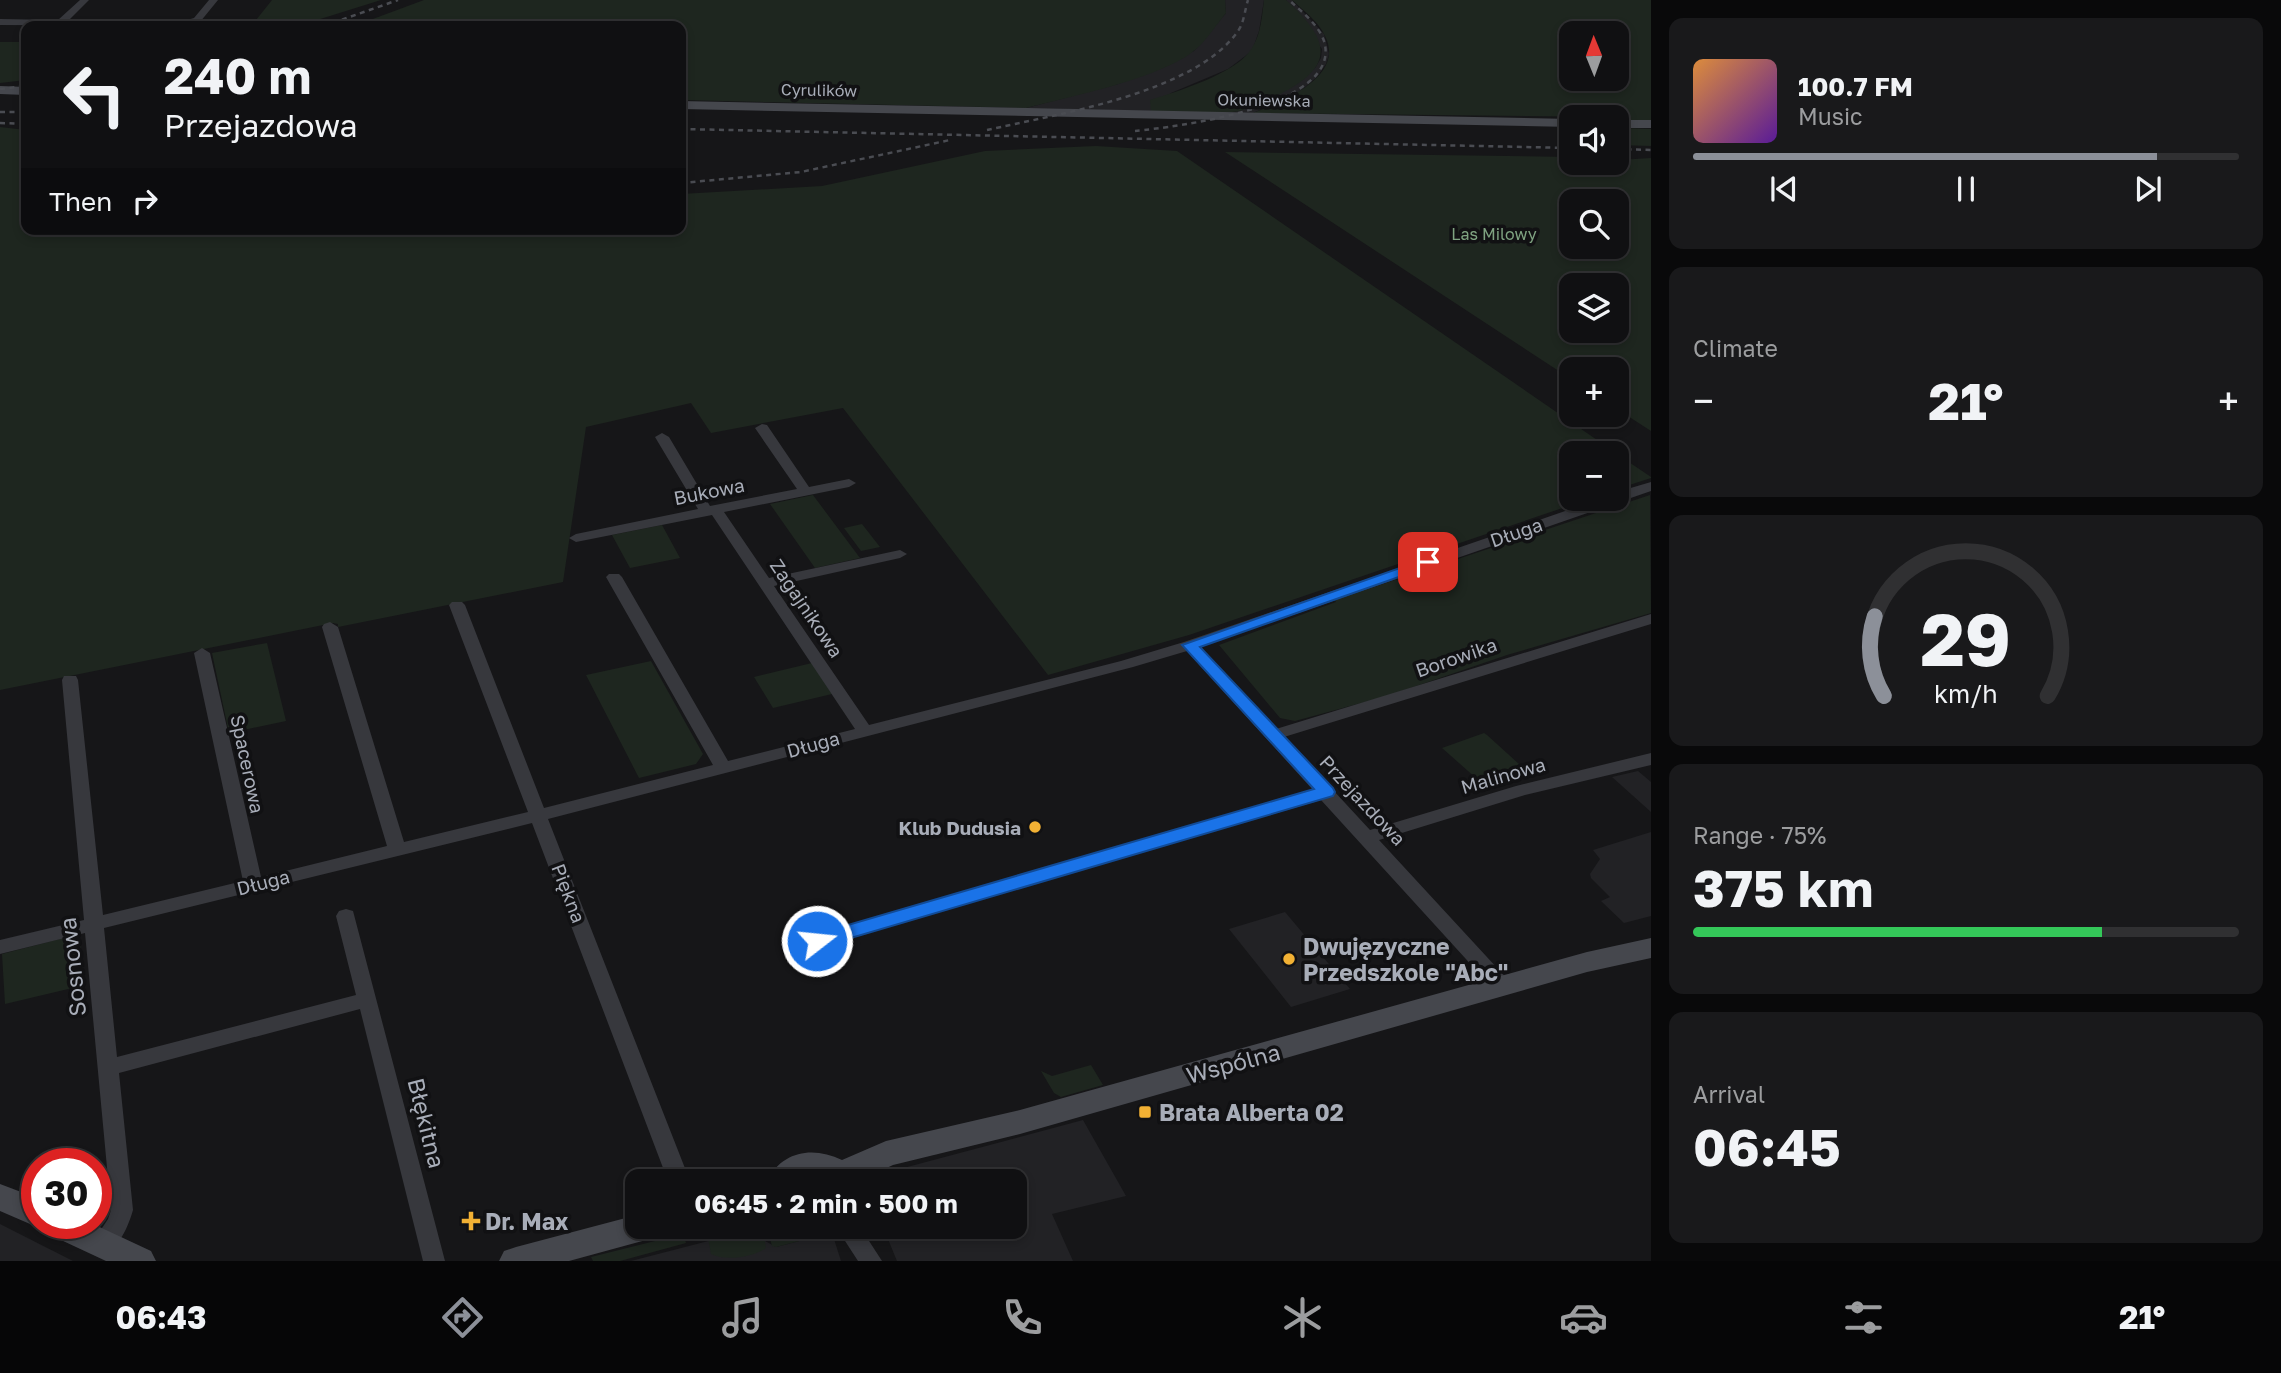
<!DOCTYPE html>
<meta charset="utf-8">
<style>
body{margin:0;font-family:"Golos Text",sans-serif;background:#19191b;color:#f1f3f6;height:100vh;display:flex;flex-direction:column;font-size:26px;white-space:nowrap}
*{box-sizing:border-box;margin:0}
p{font-size:23px;color:#9c9d9f}
.icon{flex:none;width:38px;height:38px;fill:none;stroke:currentColor;stroke-width:2;stroke-linecap:round;stroke-linejoin:round}
.map{position:relative;flex:1;overflow:hidden}
.drawer{display:flex;flex-direction:column;gap:18px;padding:18px;background:#09090a;width:630px}
.drawer>*{flex:none}
.hud{position:absolute;left:21px;top:21px;width:665px;height:214px;border-radius:14px;box-shadow:0 4px 10px #0003,0 0 0 2px #303032;background:#101012;color:#f1f3f6;overflow:hidden}
.needle{width:46px;rotate:359deg}
.controls{position:absolute;left:1559px;top:21px;display:grid;gap:14px}
.controls a{display:grid;place-items:center;width:70px;height:70px;border-radius:14px;background:#101012;box-shadow:0 4px 10px #0003,0 0 0 2px #303032;font-size:35px}
.speed{position:absolute;left:21px;top:1148px;display:flex;gap:14px;font-size:35px;font-weight:700;text-align:center}
.speed>*{display:grid;place-content:center;width:91px;height:91px;border-radius:50%;background:#101012;box-shadow:0 4px 10px #0003,0 0 0 2px #303032;line-height:1}
.speed .limit{border:10px solid #d22;background:#fff;color:#111}
.pin{position:absolute;display:grid;place-items:center;width:60px;height:60px;color:#fff;margin:-30px;border-radius:14px;box-shadow:0 4px 10px #0006}
.me{position:absolute;width:77px;margin:-38px;rotate:74deg;stroke-linejoin:round;filter:drop-shadow(0 0 5px #0008)}
.turn{display:flex;align-items:center;gap:24px;height:147px;padding:0 28px;font-size:32px}
.turn .icon{width:91px;height:91px;stroke-width:2.5}
.turn b{display:block;font-size:49px;line-height:60px}
.then{display:flex;align-items:center;height:66px;padding:0 28px;background:#0003;gap:14px;font-size:26px}
.big{font-size:52px;font-weight:700;line-height:1.1}
.drawer .tile{flex:1;display:flex;flex-direction:column;justify-content:center;gap:10px;min-width:0;padding:0 24px;border-radius:14px;background:#19191b}
.drawer .dial{align-items:center;gap:0}
.dial svg{height:182px;overflow:visible;fill:none;stroke:#303032;stroke-width:7;stroke-linecap:round;text-anchor:middle}
.dial text{fill:#f1f3f6;stroke:none}
.song{display:flex;align-items:center;gap:21px}
.cover{width:84px;height:84px;border-radius:10px;background:linear-gradient(135deg,hsl(30 70% 55%),hsl(270 70% 35%))}
.played{height:7px;border-radius:4px;background:linear-gradient(90deg,#8c9099 85%,#303032 85%)}
.keys{display:flex;justify-content:space-around;direction:ltr}
.heat{display:flex;justify-content:space-between;align-items:center;font-size:38px;direction:ltr}
.charge{height:10px;border-radius:5px;background:linear-gradient(90deg,#34c759 75%,#303032 0)}
.trip{position:absolute;left:625px;top:1169px;width:402px;height:70px;border-radius:14px;background:#101012;box-shadow:0 4px 10px #0003,0 0 0 2px #303032;font-weight:700;line-height:70px;text-align:center}
.dock{display:flex;height:112px;justify-content:space-around;align-items:center;background:#060607;color:#9c9d9f}
.dock .icon{width:49px;height:49px}
.dock .selected{color:#8c9099}
.dock b{font-size:32px;color:#f1f3f6}
main{display:flex;flex:1;min-height:0}
.map>svg:first-child{display:block}
.built{fill:#222225}
.green{fill:#1e261f;fill-rule:evenodd}
.lines{fill:none;stroke-linecap:round;stroke-linejoin:round}
.street{fill:#37383d;fill-rule:evenodd}
.secondary{fill:#45474d;fill-rule:evenodd}
.rail{stroke:#4a4c52;stroke-width:2.5;stroke-dasharray:5 4.5;stroke-linecap:butt}
.route{fill:#1a73e8;stroke:#114b97;stroke-width:2}
.poi-dot{fill:#f2b134;stroke:#111113;stroke-width:2.5}
.labels{text-anchor:middle;dominant-baseline:central;stroke-width:7;stroke-linejoin:round;paint-order:stroke}
.far-street-label{font-size:16px;fill:#a8adb8;stroke:#111113}
.far-park-label{font-size:16px;fill:#7fa381;stroke:#111113}
.street-label{font-size:19px;fill:#a8adb8;stroke:#111113}
.poi-label{font-size:19px;font-weight:bold;fill:#a8adb8;stroke:#111113;text-anchor:end}
.near-poi-label{font-size:23px;font-weight:bold;fill:#a8adb8;stroke:#111113;text-anchor:start}
.near-street-label{font-size:23px;fill:#a8adb8;stroke:#111113}
</style>
<main>
<div class="map">
<svg width="1651" height="1261" viewBox="0 0 1651 1261">
<rect width="100%" height="100%" fill="#161618"/>
<path class="built" d="M1225,0H1264L1259,31L1252,51L1228,69L1171,93L1151,111L1026,108L1118,84L1194,51L1226,13Z
M1286,0H1292L1324,34L1329,54L1326,64L1317,77L1298,93L1253,113L1235,112L1263,102L1315,68L1321,58L1322,49Z
M1638,771L1651,782V812L1612,777Z
M1651,832V916L1624,923L1601,901L1610,897L1591,878L1590,874L1600,859L1593,850Z
M1285,912L1350,989L1291,1007L1229,929Z
M1083,1120L1126,1196L1052,1214L1073,1261H897L883,1227H1015V1181H873L881,1174Z
M0,1224L73,1261H0Z
M747,1231L776,1247L826,1234L834,1239L841,1261H631Z"/>
<path class="green" d="M272,0H381L298,26H197L252,25Z
M424,0H1225L1226,13C1216,25 1207,40 1195,50C1162,78 1069,97 1026,108L681,100V26H354Z
M1264,0H1286C1330,40 1337,66 1278,95C1264,102 1247,111 1232,112C1205,114 1178,111 1151,111L1150,100C1176,92 1238,73 1252,48C1261,34 1262,16 1264,0Z
M1292,0H1651V121L1617,120V117L1253,113C1281,102 1346,77 1325,36C1318,21 1304,11 1292,0ZM1572,33H1617V79H1572Z
M0,42H26V80L0,83Z
M0,127L26,130V229H681V194L822,186L985,151L1096,146L1177,151L1616,453H1572V499H1589L1189,635L1048,675L843,408L711,433L691,403L586,427L563,582L338,627V624L333,623L0,690Z
M1617,128L1651,129V146L1617,145Z
M1225,152L1571,157L1572,163L1651,158V431L1617,409V369H1572L1571,379ZM1617,201V247H1572V201ZM1572,285H1617V331H1572Z
M1617,454L1651,477V478L1617,489Z
M813,495L860,558L815,568L770,504Z
M1650,495L1651,613L1507,655L1387,696L1295,721L1280,718L1219,645L1336,602L1335,600Z
M862,524L880,547L861,551L844,528Z
M662,525L680,558L630,568L612,535Z
M267,643L286,721L229,733L212,653Z
M651,661L703,754L696,764L639,778L586,675Z
M812,663L832,694L773,708L754,677Z
M1484,733L1487,735L1530,774L1485,786L1442,748Z
M79,934L85,985L5,1004L2,954Z
M1091,1065L1103,1085L1061,1097L1054,1093L1041,1071L1052,1076Z
M706,1227H762L766,1248C751,1258 726,1261 711,1254Z
M767,1227H800L826,1234L776,1247L772,1246Z
M683,1234L686,1243L620,1261H593L591,1257Z"/>
<g class="lines">
<path class="street" d="M80,0H89L69,20H187L194,18L209,0H218L200,22L188,26L0,25V19L58,20Z
M762,424L767,425L809,487L849,479L856,483L849,487L724,512L769,578L900,550L907,554L900,558L774,586L869,725L1121,661L1184,642L1600,499H1617V492L1651,482V491L1200,647L1276,729L1651,614V624L1284,737L1370,830L1516,786L1651,753V765L1525,795L1379,840L1510,982L1513,987L1510,992L1503,994L1496,992L1321,800L792,955L785,953L782,948L785,943L1313,790L1187,651L1133,667L548,819L690,1181H668L532,823L104,928L117,1057L356,995L336,916L339,911L346,909L353,911L445,1261H423L360,1009L119,1073L133,1210C128,1227 117,1257 95,1250L92,1243L108,1219L111,1210L85,933L0,954V940L84,920L62,680L64,676H76L78,680L103,915L243,881L194,653L202,648L210,653L261,877L387,846L322,627L324,624L330,622L338,627L404,842L528,812L449,605L452,602H462L465,605L544,808L713,765L606,577L609,574H619L622,577L728,761L855,729L712,515L576,542L569,538L576,534L698,509L655,437L662,433L669,437L710,506L797,489L755,428Z
M836,1227H860L882,1261H858Z"/>
<path class="secondary" d="M0,86L26,87V95L0,94Z
M681,101L1572,119V127L681,109Z
M1617,120H1651V128H1617Z
M1651,938V958L1587,972L1020,1134L893,1165L859,1181H823L813,1177L802,1181H767C782,1151 813,1146 842,1160L886,1141L1020,1110L1587,952Z
M0,1184L37,1198V1223H91L151,1251L156,1261H106L46,1233L43,1225L37,1227L0,1211Z
M637,1215V1227H661L657,1237L569,1261H499L504,1251L516,1247Z"/>
<path class="rail" d="M324,26L398,0
M0,89L26,86
M0,112H26
M0,123L26,124
M681,129L1572,148
M987,130C1058,114 1195,93 1238,31C1244,23 1245,9 1248,0
M1135,131C1174,127 1344,107 1324,41C1318,24 1302,12 1289,0
M1617,149L1651,150
M681,183L801,172L950,140"/>
</g>
<path class="route" d="M1428,558L1435,562L1433,565L1200,647L1333,788L1335,792L1333,796L817,948L810,946L807,941L810,936L1314,789L1182,645Z"/>
<g class="poi-dot">
<circle cx="1035" cy="827" r="7"/>
<circle cx="1289" cy="959" r="7"/>
<rect x="1138" y="1105" width="14" height="14" rx="3.5"/>
<path d="M467.5 1210.5h7v7h7v7h-7v7h-7v-7h-7v-7h7z"/>
</g>
<g class="labels">
<g class="far-street-label">
<text transform="translate(819 90) rotate(1)">Cyrulików</text>
<text transform="translate(1264 100) rotate(1)">Okuniewska</text>
</g>
<g class="far-park-label">
<text x="1494" y="234">Las Milowy</text>
</g>
<g class="street-label">
<text transform="translate(709 491) rotate(-11)">Bukowa</text>
<text transform="translate(1516 532) rotate(-19)">Długa</text>
<text transform="translate(807 608) rotate(56)">Zagajnikowa</text>
<text transform="translate(1456 657) rotate(-19)">Borowika</text>
<text transform="translate(813 744) rotate(-15)">Długa</text>
<text transform="translate(248 764) rotate(78)">Spacerowa</text>
<text transform="translate(1503 775) rotate(-16)">Malinowa</text>
<text transform="translate(1363 800) rotate(47)">Przejazdowa</text>
<text transform="translate(263 882) rotate(-14)">Długa</text>
<text transform="translate(569 893) rotate(69)">Piękna</text>
</g>
<g class="poi-label">
<text x="1021" y="827">Klub Dudusia</text>
</g>
<g class="near-poi-label">
<text x="1303" y="946">Dwujęzyczne<tspan x="1303" dy="26">Przedszkole "Abc"</tspan></text>
<text x="1159" y="1112">Brata Alberta 02</text>
<text x="485" y="1221">Dr. Max</text>
</g>
<g class="near-street-label">
<text transform="translate(72 967) rotate(-96)">Sosnowa</text>
<text transform="translate(1233 1063) rotate(-15)">Wspólna</text>
<text transform="translate(427 1123) rotate(76)">Błękitna</text>
</g>
</g>
</svg>
<div class="controls">
<a><svg class="needle" viewBox="-14 -14 28 28"><path d="M0-13l5 13h-10z" fill="#e53935"/><path d="M0 13l5-13h-10z" fill="#9c9d9f"/></svg></a>
<a><svg class="icon" aria-label="sound" viewBox="0 0 24 24"><path d="M4 9h4l5-4v14l-5-4H4zM17 9q2 3 0 6"/></svg></a>
<a><svg class="icon" aria-label="search" viewBox="0 0 24 24"><circle cx="10" cy="10" r="6"/><path d="M15 15l6 6"/></svg></a>
<a><svg class="icon" aria-label="layers" viewBox="0 0 24 24"><path d="M12 4l9 5-9 5-9-5zM3 14l9 5 9-5"/></svg></a>
<a>+</a>
<a>−</a>
</div>
<div class="speed"><div class="limit">30</div></div>
<div class="pin" style="left:1428px;top:562px;background:#d93025"><svg class="icon" aria-label="arrive" viewBox="0 0 24 24"><path d="M6 21V4h12l-3 4 3 4H6"/></svg></div>
<svg class="me" style="left:817px;top:941px" viewBox="-20 -20 40 40"><circle r="17" fill="#1a73e8" stroke="#fff" stroke-width="3"/><path d="M0-11L8 9 0 5-8 9z" fill="#fff"/></svg>
<div class="trip">06:45 · 2 min · 500 m</div>
<div class="hud">
<div class="turn"><svg class="icon" aria-label="left" viewBox="0 0 24 24"><path d="M17 20v-9H6M10 6l-5 5 5 5"/></svg><div><b>240 m</b>Przejazdowa</div></div>
<div class="then">Then<svg class="icon" aria-label="right" viewBox="0 0 24 24"><path d="M7 20v-9h11M14 6l5 5-5 5"/></svg></div>
</div>
</div>
<section class="drawer">
<div class="tile">
<div class="song"><i class="cover"></i><div><b>100.7 FM</b><p>Music</p></div></div>
<div class="played"></div>
<div class="keys"><svg class="icon" aria-label="previous" viewBox="0 0 24 24"><path d="M18 5L8 12l10 7zM5 5v14"/></svg><svg class="icon" aria-label="pause" viewBox="0 0 24 24"><path d="M8 5v14M16 5v14"/></svg><svg class="icon" aria-label="next" viewBox="0 0 24 24"><path d="M6 5l10 7-10 7zM19 5v14"/></svg></div>
</div>
<div class="tile"><p>Climate</p>
<div class="heat"><a>−</a><b class="big">21°</b><a>+</a></div>
</div>
<div class="tile dial"><svg viewBox="0 0 100 80">
<path d="M14 69A42 42 0 1 1 86 69"/>
<path d="M14 69A42 42 0 0 1 10 34" stroke="#8c9099"/>
<text x="50" y="56" font-size="32" font-weight="700">29</text>
<text x="50" y="72" font-size="11">km/h</text>
</svg></div>
<div class="tile"><p>Range · 75%</p><b class="big">375 km</b><div class="charge"></div></div>
<div class="tile"><p>Arrival</p><b class="big">06:45</b></div>
</section>
</main>
<nav class="dock">
<b>06:43</b>
<svg class="icon selected" aria-label="directions" viewBox="0 0 24 24"><path d="M12 3l9 9-9 9-9-9zM9 14v-3h6M13 9l2 2-2 2"/></svg>
<svg class="icon" aria-label="music" viewBox="0 0 24 24"><path d="M9 18V5l10-2v13"/><circle cx="6" cy="18" r="3"/><circle cx="16" cy="16" r="3"/></svg>
<svg class="icon" aria-label="phone" viewBox="0 0 24 24"><path d="M5 4h4l2 5-3 2q2 4 5 5l2-3 5 2v4C11 20 4 13 5 4z"/></svg>
<svg class="icon" aria-label="climate" viewBox="0 0 24 24"><path d="M12 3v18M4 7l16 10M4 17L20 7"/></svg>
<svg class="icon" aria-label="car" viewBox="0 0 24 24"><path d="M5 17H2v-5l4-1 3-4h7l3 4 3 1v5h-3M9 17h6M6 11h13"/><circle cx="7" cy="17" r="2"/><circle cx="17" cy="17" r="2"/></svg>
<svg class="icon" aria-label="filters" viewBox="0 0 24 24"><path d="M4 7h16M4 17h16"/><circle cx="9" cy="7" r="2"/><circle cx="15" cy="17" r="2"/></svg>
<b>21°</b>
</nav>
